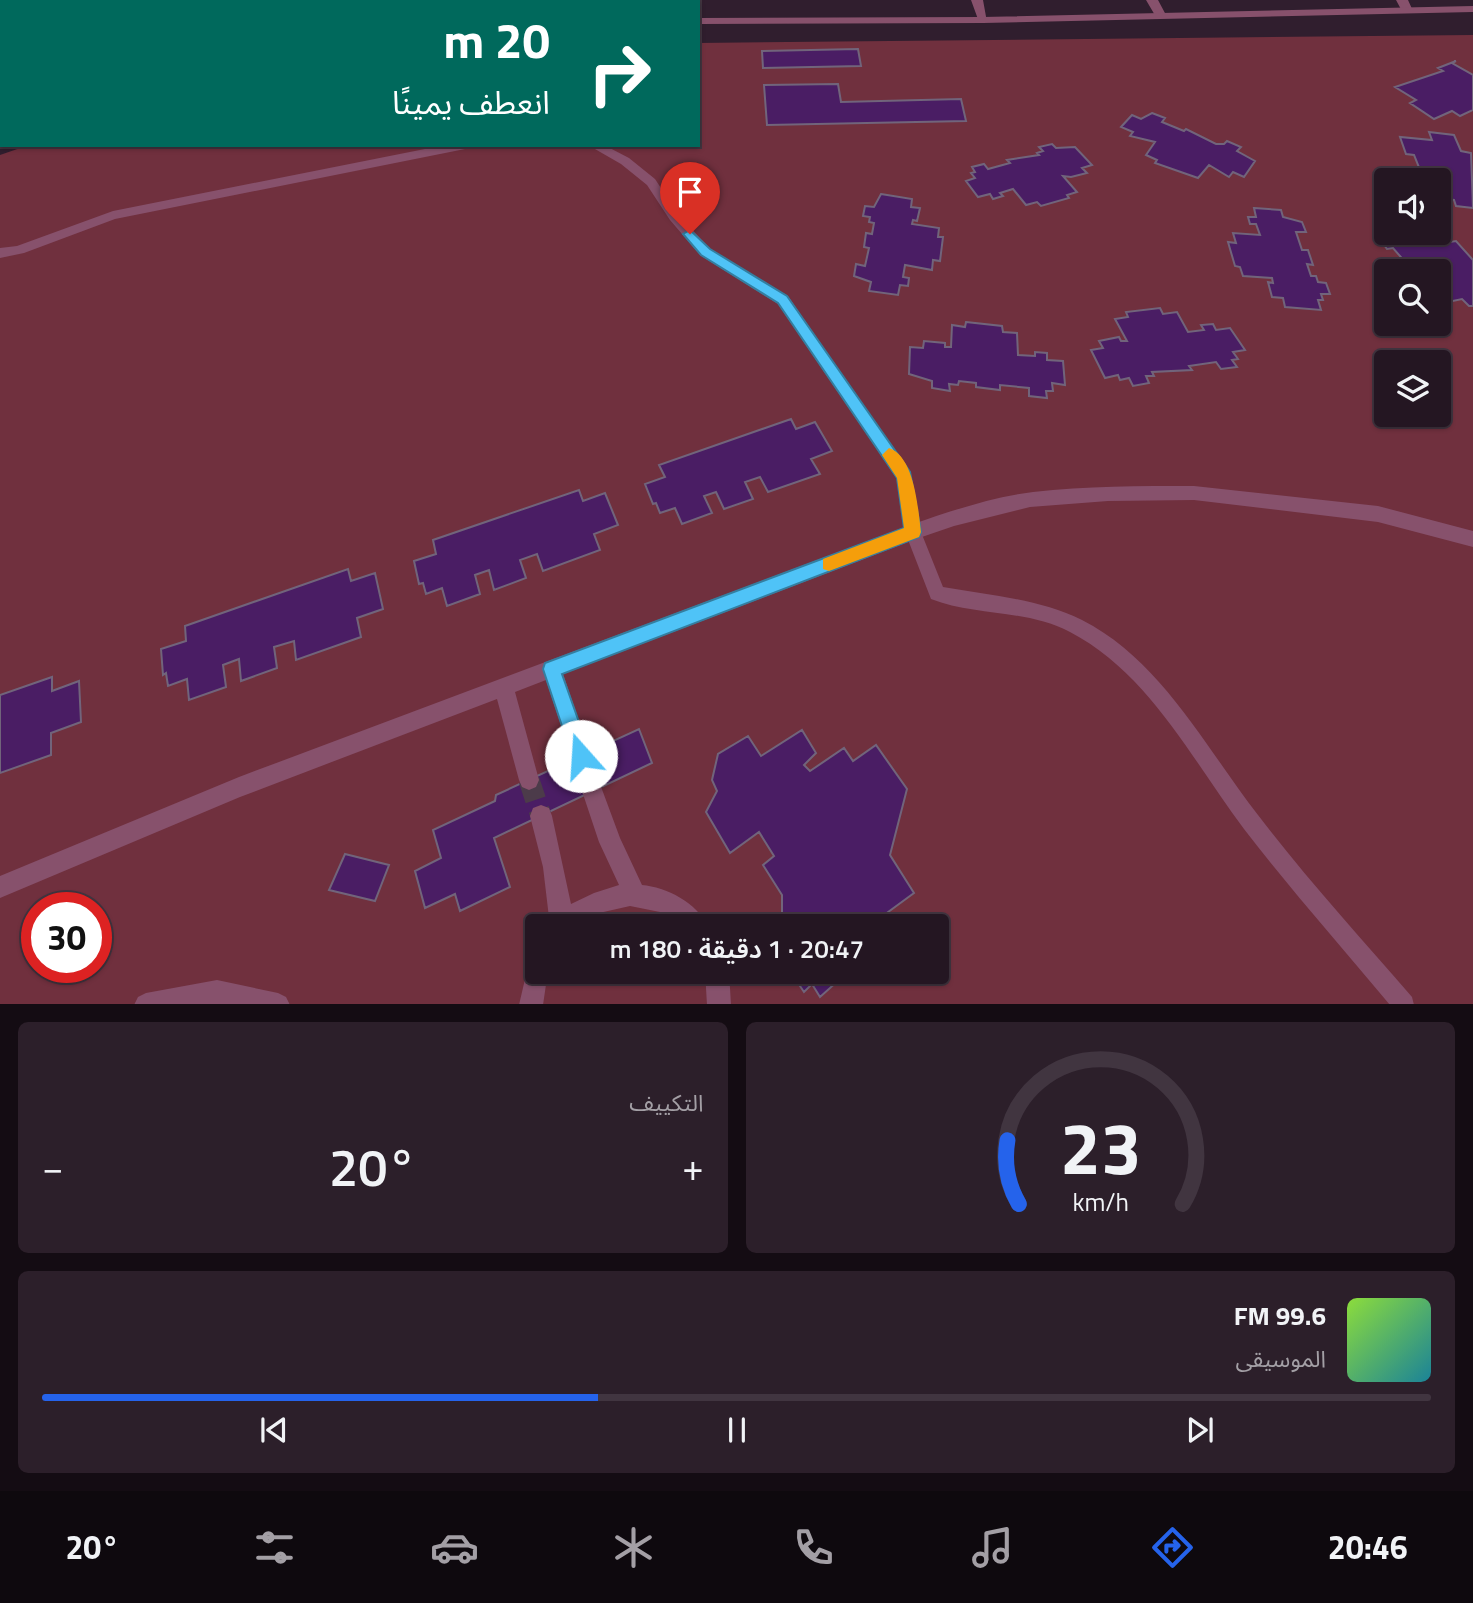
<!DOCTYPE html>
<html lang="ar">
<meta charset="utf-8">
<style>
body{margin:0;font-family:"Titillium Web","Noto Sans Arabic",sans-serif;background:#2c1f2a;color:#f1f3f6;direction:rtl;height:100vh;display:flex;flex-direction:column;font-size:26px;white-space:nowrap}
*{box-sizing:border-box;margin:0}
p{font-size:23px;color:#a39fa5}
.icon{flex:none;width:38px;height:38px;fill:none;stroke:currentColor;stroke-width:2;stroke-linecap:round;stroke-linejoin:round}
.map{position:relative;height:1004px;overflow:hidden;direction:ltr}
.side{display:flex;flex-direction:column;gap:18px;padding:18px;background:#140c13;flex:1}
.side>*{flex:none}
.banner{position:absolute;left:0px;top:0px;width:700px;height:147px;box-shadow:0 2px 5px #0004,0 0 0 2px #413540;direction:rtl;background:#00695c;color:#fff;overflow:hidden}
.controls{position:absolute;left:1374px;top:168px;display:grid;gap:14px}
.controls a{display:grid;place-items:center;width:77px;height:77px;border-radius:7px;background:#241622;box-shadow:0 2px 5px #0004,0 0 0 2px #413540;font-size:35px}
.speed{position:absolute;left:21px;top:892px;display:flex;gap:14px;font-size:35px;font-weight:700;text-align:center}
.speed>*{display:grid;place-content:center;width:91px;height:91px;border-radius:50%;background:#241622;box-shadow:0 2px 5px #0004,0 0 0 2px #413540;line-height:1}
.speed .limit{border:10px solid #d22;background:#fff;color:#111}
.pin{position:absolute;display:grid;place-items:center;width:60px;height:60px;color:#fff;margin:-72px -30px;border-radius:50% 50% 50% 0;rotate:-45deg;box-shadow:0 0 7px #0007}
.pin .icon{rotate:45deg}
.me{position:absolute;width:77px;margin:-38px;rotate:341deg;stroke-linejoin:round;filter:drop-shadow(0 0 5px #0008)}
.turn{display:flex;align-items:center;gap:24px;height:147px;padding:0 35px;font-size:32px}
.turn .icon{width:91px;height:91px;stroke-width:2.5}
.turn b{display:block;font-size:49px;line-height:60px}
.big{font-size:52px;font-weight:600;line-height:1.1}
.side .card{flex:1;display:flex;flex-direction:column;justify-content:center;gap:10px;min-width:0;padding:0 24px;border-radius:10px;background:#2c1f2a}
.side .dial{align-items:center;gap:0}
.dial svg{height:182px;overflow:visible;fill:none;stroke:#413540;stroke-width:7;stroke-linecap:round;text-anchor:middle}
.dial text{fill:#f1f3f6;stroke:none}
.song{display:flex;align-items:center;gap:21px}
.cover{width:84px;height:84px;border-radius:10px;background:linear-gradient(135deg,hsl(90 70% 55%),hsl(190 70% 35%))}
.played{height:7px;border-radius:4px;background:linear-gradient(90deg,#2563eb 40%,#413540 40%)}
.keys{display:flex;justify-content:space-around;direction:ltr}
.heat{display:flex;justify-content:space-between;align-items:center;font-size:38px;direction:ltr}
.side .tiles{flex:1;display:grid;gap:18px;grid-template-columns:1fr 1fr}
.card:last-child{grid-column:span 2}
.trip{position:absolute;left:525px;top:914px;width:424px;height:70px;border-radius:7px;background:#241622;box-shadow:0 2px 5px #0004,0 0 0 2px #413540;font-weight:600;line-height:70px;text-align:center;direction:rtl}
.dock{display:flex;height:112px;justify-content:space-around;align-items:center;background:#0e090e;color:#a39fa5}
.dock .icon{width:49px;height:49px}
.dock .selected{color:#2563eb}
.dock b{font-size:32px;color:#f1f3f6}
.map>svg:first-child{display:block}
.green{fill:#70303e;fill-rule:evenodd}
.building{fill:#4a1d64;stroke:#71647b;stroke-width:2}
.lines{fill:none;stroke-linecap:round;stroke-linejoin:round}
.minor-tunnel{stroke:#4c3b4a;stroke-width:21;stroke-dasharray:21 10;stroke-linecap:butt}
.service{fill:#87516c;fill-rule:evenodd}
.minor{fill:#87516c;fill-rule:evenodd}
.tertiary{fill:#87516c;fill-rule:evenodd}
.route{fill:#4fc3f7;stroke:#337fa1;stroke-width:2}
.slow{fill:#f59e0b}
</style>
<div class="map">
<svg width="1473" height="1005" viewBox="0 0 1473 1005">
<rect width="100%" height="100%" fill="#301e2e"/>
<path class="green" d="M1473,35V1004H0V155L29,145H698V43ZM1386,180H1438V233H1386ZM1386,271H1438V324H1386ZM1386,362H1438V415H1386ZM37,908H96V968H37ZM537,926H936V971H537Z"/>
<path class="building" d="M858,49L861,66L763,68L762,51Z
M1456,61L1452,63L1473,75V110L1460,116L1452,111L1434,119L1410,103L1416,100L1395,87L1443,71L1438,68Z
M838,84L841,102L961,99L966,121L767,125L764,85Z
M1152,113L1165,118L1162,122L1184,131L1186,129L1216,144H1224L1227,141L1241,147L1237,151L1255,161L1244,177L1233,172L1229,177L1209,165L1198,178L1155,163L1157,160L1146,155L1155,142L1130,136L1133,132L1121,127L1132,115L1141,119Z
M1429,132L1454,135L1461,151L1471,153L1473,208L1456,206L1454,200L1438,198V180H1419L1417,174L1422,175L1414,155L1406,154L1400,137L1432,140Z
M1052,144L1056,148L1075,147L1092,165L1082,168L1087,173L1071,177L1063,176L1077,192L1067,195L1069,198L1041,206L1037,202L1026,205L1013,189L1000,193L1003,196L993,199L990,194L978,197L966,181L975,178L971,173L975,172L972,167L984,164L988,169L1010,163L1007,160L1039,155L1037,153L1043,151L1039,147Z
M881,194L912,199L911,207L920,208L917,221L913,220L912,224L939,228L938,237H943L940,261L933,260L932,270L905,265L903,277L909,278L908,286L900,285L898,295L869,291L871,282L854,276L856,264L865,266L869,248L864,247L866,233L872,234L874,223L869,222L870,217L863,216L865,206L874,207Z
M1254,208L1281,210L1283,217L1302,222L1306,232H1296L1302,250H1308L1313,265L1307,264L1311,276H1316L1318,282L1326,283L1330,294H1321L1323,300H1318L1321,310L1285,307L1283,298L1272,297L1268,282L1273,283L1272,278L1243,276L1240,267L1235,266L1228,242L1236,243L1233,233L1260,235L1256,224H1250L1248,217H1256Z
M1386,232L1443,234L1450,242L1456,241L1473,260V306H1469L1462,299L1438,304V271H1413L1393,248L1387,249L1376,234Z
M1160,308L1163,314L1177,312L1188,332L1204,330L1201,325L1213,324L1216,330L1230,328L1245,350L1233,352L1238,359L1232,360L1237,367L1221,369L1216,362L1189,366L1192,370L1152,372L1154,376H1146L1149,383L1133,386L1129,378L1120,380L1118,375L1105,378L1091,350L1103,348L1099,341L1119,337L1121,341H1127L1115,319L1128,317L1126,312Z
M966,322L1002,326L1003,332L1017,333L1018,355L1035,356V352L1047,353V360L1063,361L1065,385L1052,383L1053,391H1046L1047,398L1029,396V388L1000,385V390L976,387V383L959,381L958,385L949,384L950,391L932,388V381L909,374L910,347L923,348L924,341L945,343V347H951L952,325L965,327Z
M791,419L796,429L815,422L832,451L811,459L820,474L768,492L760,477L745,482L753,499L724,509L716,492L704,496L712,513L682,524L675,508L660,513L656,503L653,504L645,484L665,477L659,465Z
M579,490L583,501L605,493L618,525L594,534L600,550L543,571L537,554L520,560L526,578L494,590L489,570L475,575L480,594L447,606L442,588L426,594L423,583L419,584L414,561L436,554L433,540Z
M348,569L351,581L375,573L383,609L357,618L361,637L296,660L294,641L274,647L277,668L241,681L239,659L223,665L226,687L189,700L187,679L168,686L166,673L163,675L161,649L186,641L185,626Z
M52,677V691L79,681L81,722L51,733V755L0,773V695Z
M639,729L652,763L494,838L510,887L460,911L455,894L425,908L415,871L441,858L433,830L495,801L496,795Z
M802,730L816,753L804,765L810,771L844,748L853,761L876,745L907,789L890,855L914,893L869,926H782V895L763,865L774,856L759,832L730,853L706,812L717,791L712,780L718,754L748,736L761,756Z
M345,854L389,865L375,901L329,890Z
M790,971H849L820,997L812,984L804,992Z"/>
<g class="lines">
<path class="minor-tunnel" d="M581,756L593,791
M529,780L541,816"/>
<path class="service" d="M445,145H471L465,149L115,219L24,253L0,258V248L17,246L113,211Z
M588,145H604L629,158L655,179L678,214L710,249L788,296L909,472L921,532L943,587C989,595 1039,599 1082,620C1161,660 1205,747 1258,815C1306,878 1360,937 1412,997L1414,1005H1390C1341,946 1290,889 1244,829C1192,760 1149,673 1070,632C1026,609 974,616 931,599L905,532L897,479L778,304L700,255L670,220L647,185L621,164Z"/>
<path class="minor" d="M227,0H239L241,2H229Z
M516,0H528L515,2Z
M625,0H637V2H625Z
M971,0H983L987,22H979Z
M1146,0H1158L1166,15L1164,17H1156Z
M1396,0H1408L1413,11L1411,13H1403Z
M0,26H2V34H0Z
M1194,486L1378,506L1473,531V547L1378,522L1194,500L1108,501L1030,507L954,526L916,539L563,674L591,756L588,763L581,766L574,763L571,756L546,680L515,692L539,780L536,787L529,790L522,787L519,780L497,699L240,797L0,898V876L239,777L913,524C951,511 992,497 1033,492C1086,486 1140,486 1194,486Z
M593,780L600,784L620,838L642,885C666,887 698,903 707,926H679L660,912L630,906L599,913L579,926H550L543,867L530,816L533,808L541,805L549,808L552,816L571,904L594,893L619,885L599,842L582,791L586,784Z
M537,958V971H548L543,1005H519L529,962Z
M705,971H729L731,1005H707Z
M217,980L278,993L286,997L290,1005H134L138,997L146,993Z"/>
<path class="tertiary" d="M1473,6V12L983,23L698,24V18L983,17Z
M0,120H2L0,129Z"/>
</g>
<path class="route" d="M690,230L710,249L787,296L910,472L921,532L919,537L562,674L591,756L588,763L581,765L575,763L572,756L543,669L545,663L904,528L897,478L778,303L701,255L683,234Z"/>
<path class="slow" d="M889,448C915,457 918,509 921,532L919,537L829,571L823,569V559L904,528L897,478L882,455Z"/>
</svg>
<div class="controls">
<a><svg class="icon" aria-label="sound" viewBox="0 0 24 24"><path d="M4 9h4l5-4v14l-5-4H4zM17 9q2 3 0 6"/></svg></a>
<a><svg class="icon" aria-label="search" viewBox="0 0 24 24"><circle cx="10" cy="10" r="6"/><path d="M15 15l6 6"/></svg></a>
<a><svg class="icon" aria-label="layers" viewBox="0 0 24 24"><path d="M12 4l9 5-9 5-9-5zM3 14l9 5 9-5"/></svg></a>
</div>
<div class="speed"><div class="limit">30</div></div>
<div class="pin" style="left:690px;top:234px;background:#d93025"><svg class="icon" aria-label="arrive" viewBox="0 0 24 24"><path d="M6 21V4h12l-3 4 3 4H6"/></svg></div>
<svg class="me" style="left:581px;top:756px" viewBox="-20 -20 40 40"><circle r="19" fill="#fff"/><path d="M0-13L10 11 0 6-10 11z" fill="#4fc3f7"/></svg>
<div class="trip">20:47 · 1 دقيقة · 180 m</div>
<div class="banner">
<div class="turn"><svg class="icon" aria-label="right" viewBox="0 0 24 24"><path d="M7 20v-9h11M14 6l5 5-5 5"/></svg><div><b>20 m</b>انعطف يمينًا</div></div>
</div>
</div>
<section class="side">
<div class="tiles">
<div class="card dial"><svg viewBox="0 0 100 80">
<path d="M14 69A42 42 0 1 1 86 69"/>
<path d="M14 69A42 42 0 0 1 9 41" stroke="#2563eb"/>
<text x="50" y="56" font-size="32" font-weight="700">23</text>
<text x="50" y="72" font-size="11">km/h</text>
</svg></div>
<div class="card"><p>التكييف</p>
<div class="heat"><a>−</a><b class="big">20°</b><a>+</a></div>
</div>
<div class="card">
<div class="song"><i class="cover"></i><div><b>99.6 FM</b><p>الموسيقى</p></div></div>
<div class="played"></div>
<div class="keys"><svg class="icon" aria-label="previous" viewBox="0 0 24 24"><path d="M18 5L8 12l10 7zM5 5v14"/></svg><svg class="icon" aria-label="pause" viewBox="0 0 24 24"><path d="M8 5v14M16 5v14"/></svg><svg class="icon" aria-label="next" viewBox="0 0 24 24"><path d="M6 5l10 7-10 7zM19 5v14"/></svg></div>
</div>
</div>
</section>
<nav class="dock">
<b>20:46</b>
<svg class="icon selected" aria-label="directions" viewBox="0 0 24 24"><path d="M12 3l9 9-9 9-9-9zM9 14v-3h6M13 9l2 2-2 2"/></svg>
<svg class="icon" aria-label="music" viewBox="0 0 24 24"><path d="M9 18V5l10-2v13"/><circle cx="6" cy="18" r="3"/><circle cx="16" cy="16" r="3"/></svg>
<svg class="icon" aria-label="phone" viewBox="0 0 24 24"><path d="M5 4h4l2 5-3 2q2 4 5 5l2-3 5 2v4C11 20 4 13 5 4z"/></svg>
<svg class="icon" aria-label="climate" viewBox="0 0 24 24"><path d="M12 3v18M4 7l16 10M4 17L20 7"/></svg>
<svg class="icon" aria-label="car" viewBox="0 0 24 24"><path d="M5 17H2v-5l4-1 3-4h7l3 4 3 1v5h-3M9 17h6M6 11h13"/><circle cx="7" cy="17" r="2"/><circle cx="17" cy="17" r="2"/></svg>
<svg class="icon" aria-label="filters" viewBox="0 0 24 24"><path d="M4 7h16M4 17h16"/><circle cx="9" cy="7" r="2"/><circle cx="15" cy="17" r="2"/></svg>
<b>20°</b>
</nav>
